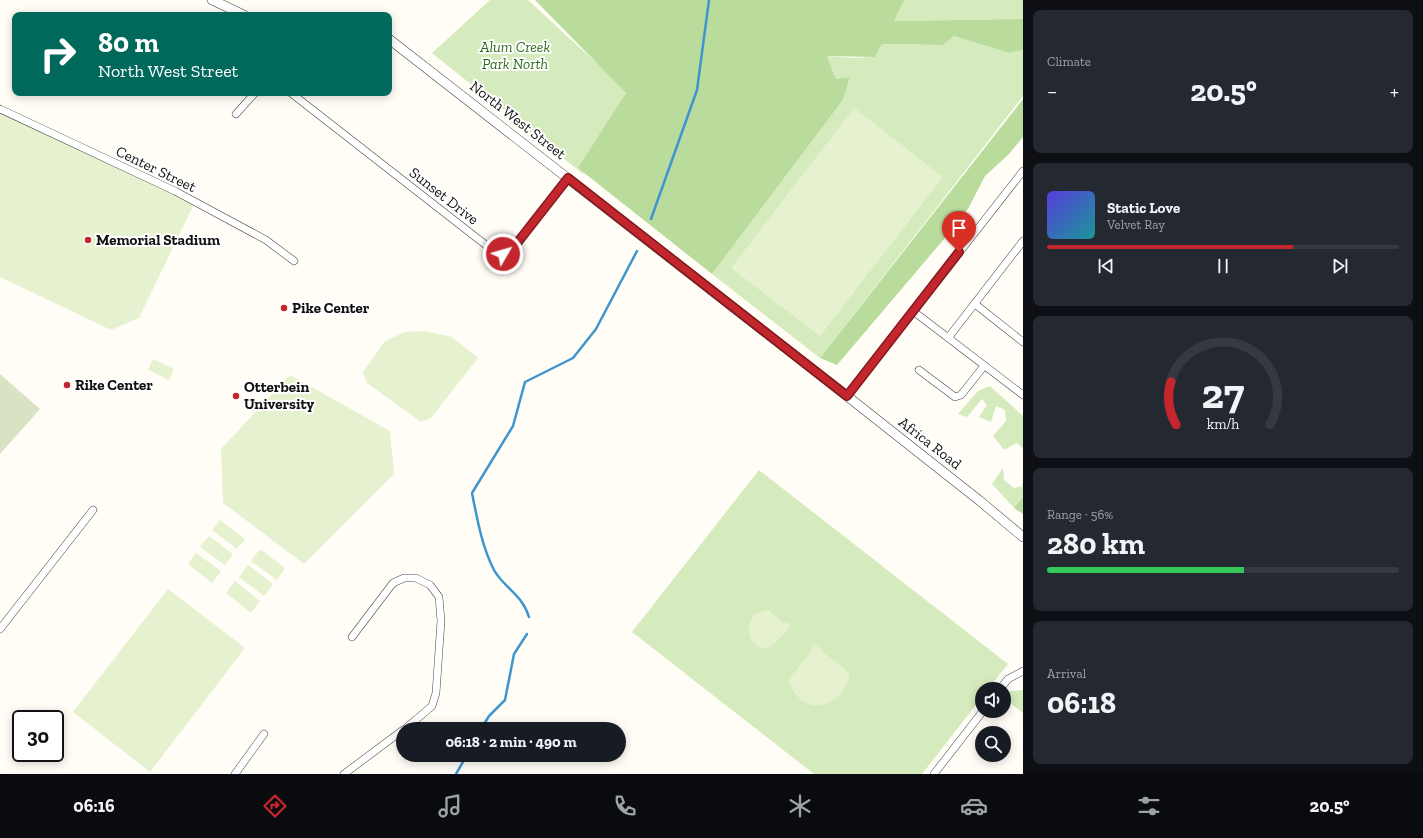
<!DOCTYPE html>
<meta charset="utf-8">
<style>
body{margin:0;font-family:"Zilla Slab",serif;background:#242831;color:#f1f3f6;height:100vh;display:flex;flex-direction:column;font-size:15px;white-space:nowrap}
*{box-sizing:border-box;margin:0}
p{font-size:13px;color:#9ea1a6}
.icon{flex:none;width:22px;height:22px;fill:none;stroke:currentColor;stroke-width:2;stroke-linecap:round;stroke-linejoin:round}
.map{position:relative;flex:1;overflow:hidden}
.details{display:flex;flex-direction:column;gap:10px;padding:10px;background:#0d0f14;width:400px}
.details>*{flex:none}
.top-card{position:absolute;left:12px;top:12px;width:380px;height:84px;border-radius:8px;box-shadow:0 2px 10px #0003;background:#00695c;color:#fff;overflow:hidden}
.tools{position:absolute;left:975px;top:682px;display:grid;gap:8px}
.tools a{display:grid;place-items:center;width:36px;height:36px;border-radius:50%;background:#171b24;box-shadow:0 2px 10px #0003;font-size:20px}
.speed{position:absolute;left:12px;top:710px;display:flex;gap:8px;font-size:20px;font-weight:700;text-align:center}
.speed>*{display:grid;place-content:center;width:52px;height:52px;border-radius:50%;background:#171b24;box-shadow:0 2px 10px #0003;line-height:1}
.speed .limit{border:2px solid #111;border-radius:6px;background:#fff;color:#111}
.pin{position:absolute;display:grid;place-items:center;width:34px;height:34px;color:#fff;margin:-41px -17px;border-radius:50% 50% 50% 0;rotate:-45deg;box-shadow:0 0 4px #0007}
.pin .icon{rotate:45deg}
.me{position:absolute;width:44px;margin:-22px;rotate:52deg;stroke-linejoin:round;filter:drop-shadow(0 0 3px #0008)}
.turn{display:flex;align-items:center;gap:14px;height:84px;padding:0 20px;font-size:18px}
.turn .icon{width:52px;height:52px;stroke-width:2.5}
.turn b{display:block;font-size:28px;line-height:34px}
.big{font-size:30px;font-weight:800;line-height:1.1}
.details .tile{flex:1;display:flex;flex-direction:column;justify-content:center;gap:6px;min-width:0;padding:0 14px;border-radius:8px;background:#242831}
.details .dial{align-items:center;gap:0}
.dial svg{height:104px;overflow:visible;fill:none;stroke:#363941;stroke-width:7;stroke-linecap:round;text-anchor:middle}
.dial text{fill:#f1f3f6;stroke:none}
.song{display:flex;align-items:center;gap:12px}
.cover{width:48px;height:48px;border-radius:6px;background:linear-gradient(135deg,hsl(250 70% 55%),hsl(180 70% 35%))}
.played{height:4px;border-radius:2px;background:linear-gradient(90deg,#c4262e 70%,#363941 70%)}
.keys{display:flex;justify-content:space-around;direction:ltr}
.heat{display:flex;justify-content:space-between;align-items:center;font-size:22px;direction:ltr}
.charge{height:6px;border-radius:3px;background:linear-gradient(90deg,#34c759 56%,#363941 0)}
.trip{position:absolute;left:396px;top:722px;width:230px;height:40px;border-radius:20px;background:#171b24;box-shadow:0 2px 10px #0003;font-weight:800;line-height:40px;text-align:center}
.menu{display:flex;height:64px;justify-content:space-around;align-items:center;background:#090b0e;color:#9ea1a6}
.menu .icon{width:28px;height:28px}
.menu .on{color:#c4262e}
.menu b{font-size:18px;color:#f1f3f6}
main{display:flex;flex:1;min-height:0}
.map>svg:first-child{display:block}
.green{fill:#d5ebbd}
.forest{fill:#b9dc9c}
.cemetery{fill:#d9e3c4}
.pitch{fill:#e6f2cf}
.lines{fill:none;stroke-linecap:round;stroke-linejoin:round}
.stream{stroke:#3f96cf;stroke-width:2.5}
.minor-casing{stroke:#444;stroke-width:8}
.tertiary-casing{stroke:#444;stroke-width:10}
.minor{stroke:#fff;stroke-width:7}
.tertiary{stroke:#fff;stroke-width:9}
.route-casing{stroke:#7f191e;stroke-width:10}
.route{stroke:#c4262e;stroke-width:7}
.poi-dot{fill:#c4262e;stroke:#fff;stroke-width:1.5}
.labels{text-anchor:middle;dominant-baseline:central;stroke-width:4;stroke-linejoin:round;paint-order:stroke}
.park-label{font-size:15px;font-style:italic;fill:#2f6b1f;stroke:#fff}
.street-label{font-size:15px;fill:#111;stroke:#fff}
.poi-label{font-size:15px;font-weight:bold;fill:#111;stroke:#fff;text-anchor:start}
</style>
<main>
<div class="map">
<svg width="1023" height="774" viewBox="0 0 1023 774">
<rect width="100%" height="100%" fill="#fffdf5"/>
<path class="green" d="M490,0H528L627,91L583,174L432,53Z
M907,0H1023V19L894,21L904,1Z
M954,36L1009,53L1023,50V96L820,358L712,274L843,100L850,77L836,79L827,56L852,58L875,57L882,44L942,45Z
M990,386L1023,416V449L1017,443L1004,450L993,436L1006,421L1005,410L996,406L991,422L979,417L987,405L982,399L967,417L958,414L978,391Z
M1003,468L1004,480L1014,488L1022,486L1023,475V497L1014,508L992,484Z
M759,470L1008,664L988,689H982V697L922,774H814L632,632Z
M1023,690V713L1004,698L1010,691Z"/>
<path class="forest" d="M535,0H907L904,1L894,21L1023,19V50L1009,53L954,36L943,45L882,44L875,57L827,56L836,79L850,77L843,100L712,274L578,168L626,93Z
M1023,99V137L1009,154L985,176L969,207L961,219L837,365L820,358Z
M1023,497V514L1014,508Z"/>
<path class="cemetery" d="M0,374L40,409L0,454Z"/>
<path class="pitch" d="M854,108L943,177L820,336L731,268Z
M0,111L194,204L139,318L111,330L0,277Z
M425,331L452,337L478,358L431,418L421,422L367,383L363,372L385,341L405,332Z
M153,359L174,369L169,380L148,370Z
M290,375L390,431L394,474L304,564L223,503L221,449Z
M220,520L245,539L237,549L212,530Z
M209,536L233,554L225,565L200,547Z
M260,549L285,568L277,580L251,561Z
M196,553L221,571L212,583L188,564Z
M248,565L273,584L264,596L239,577Z
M235,581L260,601L251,613L226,593Z
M168,589L245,648L150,772L73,712Z
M768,610L784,623H788L791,626L773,645C765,651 757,647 751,640C745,625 751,612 768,610Z
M812,645H818L822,651L848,672L850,676C842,703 811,719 793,690C790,686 789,684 789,679L812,650Z"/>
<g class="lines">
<path class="stream" d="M651,219L697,90L709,0
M529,617C522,594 504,588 494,570C482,547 477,518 472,493L513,426L525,382L573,358L596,329L637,251
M481,729L489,716L505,700L514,654L527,634
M456,774L467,755"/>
<g class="minor-casing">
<path id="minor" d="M291,93L491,249C500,254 507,255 514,247L568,178
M0,109L175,191L266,240L294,261
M236,114L255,93
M975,304L1023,342
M913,311L1023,395
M948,338L1023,241
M919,370L955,397L961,395L984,366
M847,396L1023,171
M0,629L93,510
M352,637L393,583L404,578H416L430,585L439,597L441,621L436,693L432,706L405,729
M1000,689L1008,679L1023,671
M235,774L264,734
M344,774L403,730
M934,774L983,711"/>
</g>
<g class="tertiary-casing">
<path id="tertiary" d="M212,0L244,15
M389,39L847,396L980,501L1023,537"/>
</g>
<use href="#minor" class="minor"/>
<use href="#tertiary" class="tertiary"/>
</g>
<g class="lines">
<g class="route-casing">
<path id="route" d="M503,254L514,247L568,178L847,396L959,252"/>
</g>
<use href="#route" class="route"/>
</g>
<g class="poi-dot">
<circle cx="88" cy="240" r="4"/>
<circle cx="284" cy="308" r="4"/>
<circle cx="67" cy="385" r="4"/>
<circle cx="236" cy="396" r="4"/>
</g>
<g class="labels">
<g class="park-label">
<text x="515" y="47">Alum Creek<tspan x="515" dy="17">Park North</tspan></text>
</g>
<g class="street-label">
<text transform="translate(518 120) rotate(38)">North West Street</text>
<text transform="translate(156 169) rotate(26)">Center Street</text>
<text transform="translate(444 196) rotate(38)">Sunset Drive</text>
<text transform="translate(930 443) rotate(38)">Africa Road</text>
</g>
<g class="poi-label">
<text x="96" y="240">Memorial Stadium</text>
<text x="292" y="308">Pike Center</text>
<text x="75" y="385">Rike Center</text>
<text x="244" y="387">Otterbein<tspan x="244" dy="17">University</tspan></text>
</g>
</g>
</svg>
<div class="tools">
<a><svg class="icon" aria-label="sound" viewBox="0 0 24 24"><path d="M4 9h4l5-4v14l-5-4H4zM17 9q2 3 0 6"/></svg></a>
<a><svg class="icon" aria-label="search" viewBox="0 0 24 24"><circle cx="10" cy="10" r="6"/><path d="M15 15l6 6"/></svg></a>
</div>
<div class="speed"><div class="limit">30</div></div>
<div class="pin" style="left:959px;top:252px;background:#d93025"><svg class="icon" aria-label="arrive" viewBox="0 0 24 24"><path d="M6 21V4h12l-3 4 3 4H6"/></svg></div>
<svg class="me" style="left:503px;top:254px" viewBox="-20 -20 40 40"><circle r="17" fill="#c4262e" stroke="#fff" stroke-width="3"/><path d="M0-11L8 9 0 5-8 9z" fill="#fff"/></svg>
<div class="trip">06:18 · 2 min · 490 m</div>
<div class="top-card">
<div class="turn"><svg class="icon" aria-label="right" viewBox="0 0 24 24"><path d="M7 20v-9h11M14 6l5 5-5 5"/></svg><div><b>80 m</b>North West Street</div></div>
</div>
</div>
<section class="details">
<div class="tile"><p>Climate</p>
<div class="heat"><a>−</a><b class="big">20.5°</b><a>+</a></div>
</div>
<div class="tile">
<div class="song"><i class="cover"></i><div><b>Static Love</b><p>Velvet Ray</p></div></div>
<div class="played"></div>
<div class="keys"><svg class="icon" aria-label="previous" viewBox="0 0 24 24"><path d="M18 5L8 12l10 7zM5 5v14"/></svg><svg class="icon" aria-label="pause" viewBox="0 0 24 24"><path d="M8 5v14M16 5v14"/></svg><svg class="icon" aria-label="next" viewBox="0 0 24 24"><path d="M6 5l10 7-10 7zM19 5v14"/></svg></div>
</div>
<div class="tile dial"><svg viewBox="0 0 100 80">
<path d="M14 69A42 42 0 1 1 86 69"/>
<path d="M14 69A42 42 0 0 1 10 36" stroke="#c4262e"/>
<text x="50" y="56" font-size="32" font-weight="700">27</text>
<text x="50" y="72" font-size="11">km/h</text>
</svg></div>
<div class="tile"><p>Range · 56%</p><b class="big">280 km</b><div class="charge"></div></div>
<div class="tile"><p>Arrival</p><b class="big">06:18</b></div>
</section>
</main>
<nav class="menu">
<b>06:16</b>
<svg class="icon on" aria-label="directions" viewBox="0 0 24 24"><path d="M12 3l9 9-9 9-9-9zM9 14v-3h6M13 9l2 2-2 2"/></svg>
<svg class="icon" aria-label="music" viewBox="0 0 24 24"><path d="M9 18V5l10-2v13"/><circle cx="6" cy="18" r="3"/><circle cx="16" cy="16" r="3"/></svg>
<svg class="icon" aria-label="phone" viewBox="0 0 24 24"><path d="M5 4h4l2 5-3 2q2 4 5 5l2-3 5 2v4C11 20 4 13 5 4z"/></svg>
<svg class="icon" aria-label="climate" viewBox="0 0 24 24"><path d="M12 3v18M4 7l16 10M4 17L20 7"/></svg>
<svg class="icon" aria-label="car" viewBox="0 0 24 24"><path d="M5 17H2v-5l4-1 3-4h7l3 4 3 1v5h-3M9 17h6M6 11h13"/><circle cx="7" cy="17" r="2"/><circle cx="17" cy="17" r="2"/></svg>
<svg class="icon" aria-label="filters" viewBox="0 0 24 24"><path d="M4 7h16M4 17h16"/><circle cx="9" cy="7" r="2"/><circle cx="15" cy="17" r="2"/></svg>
<b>20.5°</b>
</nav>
